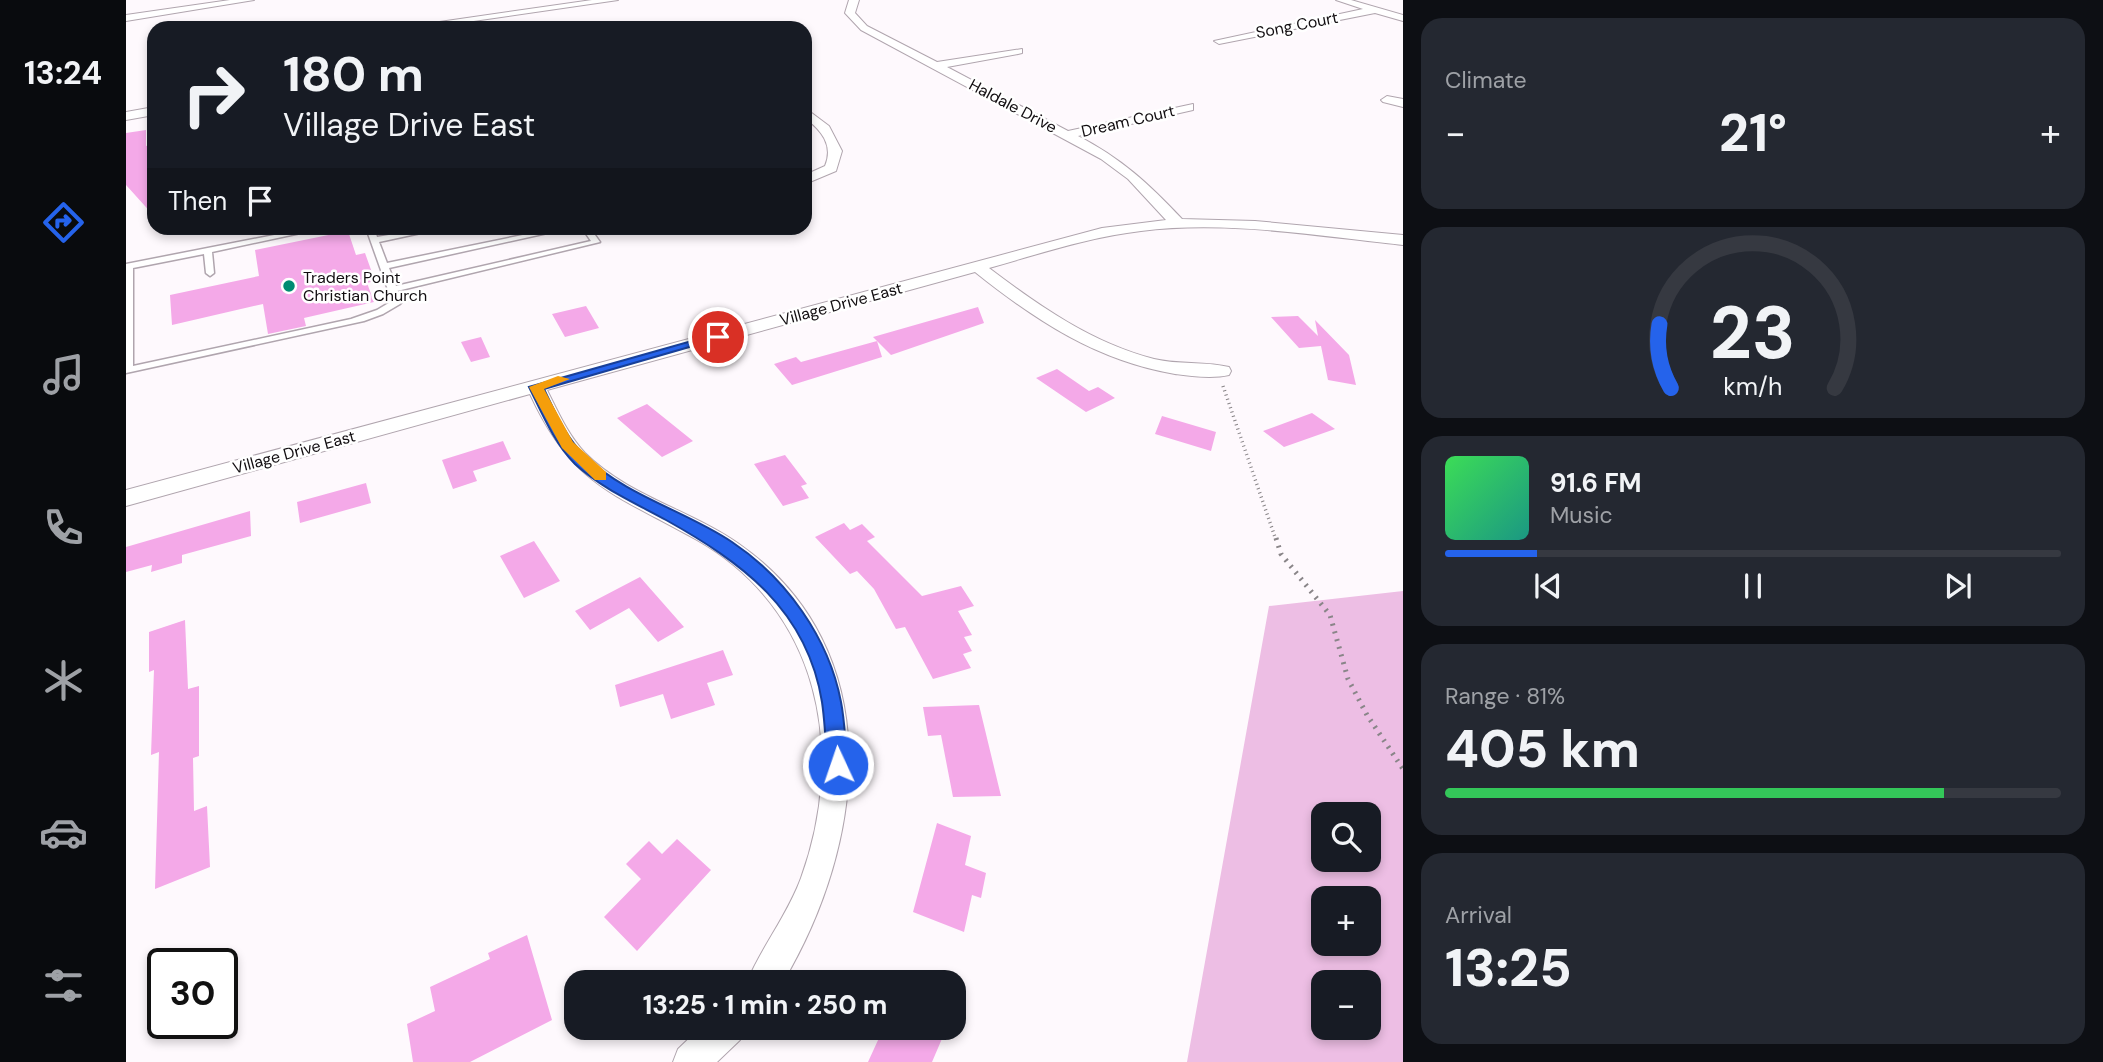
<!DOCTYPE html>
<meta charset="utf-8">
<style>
body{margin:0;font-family:"DM Sans",sans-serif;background:#242831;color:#f1f3f6;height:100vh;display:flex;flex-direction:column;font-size:26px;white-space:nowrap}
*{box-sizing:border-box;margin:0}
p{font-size:23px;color:#9ea1a6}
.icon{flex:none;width:38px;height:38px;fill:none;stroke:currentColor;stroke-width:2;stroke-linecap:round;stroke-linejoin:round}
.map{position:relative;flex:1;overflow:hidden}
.drawer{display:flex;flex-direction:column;gap:18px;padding:18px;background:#0d0f14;width:700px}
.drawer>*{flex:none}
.guide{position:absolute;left:21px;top:21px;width:665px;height:214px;border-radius:21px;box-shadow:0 4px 10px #0003;background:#171b24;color:#f1f3f6;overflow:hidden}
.fabs{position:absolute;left:1185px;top:802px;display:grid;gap:14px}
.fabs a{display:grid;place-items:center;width:70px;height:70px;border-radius:14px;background:#171b24;box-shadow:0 4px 10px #0003;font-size:35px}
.speed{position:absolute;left:21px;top:948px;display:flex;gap:14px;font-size:35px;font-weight:700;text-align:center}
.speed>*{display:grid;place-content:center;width:91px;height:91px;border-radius:50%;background:#171b24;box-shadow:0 4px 10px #0003;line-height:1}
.speed .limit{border:4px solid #111;border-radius:10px;background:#fff;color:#111}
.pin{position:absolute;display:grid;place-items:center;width:60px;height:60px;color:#fff;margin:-30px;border:4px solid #fff;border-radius:50%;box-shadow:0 2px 7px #0007}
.me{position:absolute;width:77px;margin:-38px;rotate:357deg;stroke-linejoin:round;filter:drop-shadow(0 0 5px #0008)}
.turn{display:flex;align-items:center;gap:24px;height:147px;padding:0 21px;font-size:32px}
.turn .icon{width:91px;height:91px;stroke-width:2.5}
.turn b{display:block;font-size:49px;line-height:60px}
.then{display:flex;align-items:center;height:66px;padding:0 21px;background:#0003;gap:14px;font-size:26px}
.big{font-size:52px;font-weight:800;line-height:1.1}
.drawer .tile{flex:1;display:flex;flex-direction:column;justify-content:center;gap:10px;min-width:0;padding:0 24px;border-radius:21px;background:#242831}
.drawer .dial{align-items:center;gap:0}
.dial svg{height:182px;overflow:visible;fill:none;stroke:#363941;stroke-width:7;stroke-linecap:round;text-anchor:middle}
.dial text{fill:#f1f3f6;stroke:none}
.song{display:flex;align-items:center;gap:21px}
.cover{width:84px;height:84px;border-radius:10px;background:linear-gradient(135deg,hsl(130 70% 55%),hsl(170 70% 35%))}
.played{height:7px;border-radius:4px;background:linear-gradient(90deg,#2563eb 15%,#363941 15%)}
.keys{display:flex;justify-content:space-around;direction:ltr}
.heat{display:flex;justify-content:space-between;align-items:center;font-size:38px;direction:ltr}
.charge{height:10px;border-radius:5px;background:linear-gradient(90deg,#34c759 81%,#363941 0)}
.trip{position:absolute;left:438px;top:970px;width:402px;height:70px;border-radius:21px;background:#171b24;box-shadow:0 4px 10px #0003;font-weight:800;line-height:70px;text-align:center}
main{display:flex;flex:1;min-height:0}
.tab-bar{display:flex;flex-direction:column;width:126px;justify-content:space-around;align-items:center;background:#090b0e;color:#9ea1a6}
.tab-bar .icon{width:49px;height:49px}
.tab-bar .selected{color:#2563eb}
.tab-bar b{font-size:32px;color:#f1f3f6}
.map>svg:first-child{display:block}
.green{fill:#edbee4;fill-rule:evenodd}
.building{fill:#f4a9e8}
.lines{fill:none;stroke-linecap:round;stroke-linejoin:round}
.service-casing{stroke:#b0a5ae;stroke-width:3}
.minor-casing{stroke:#b0a5ae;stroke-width:2}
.path-far1{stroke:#898588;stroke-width:3.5;stroke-dasharray:1 3.5;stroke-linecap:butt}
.path{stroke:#898588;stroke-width:5;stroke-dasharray:2 6;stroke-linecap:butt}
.service{fill:#fff;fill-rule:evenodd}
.minor{fill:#fff;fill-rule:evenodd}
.route{fill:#2563eb;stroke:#184099;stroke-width:2}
.slow{fill:#f59e0b}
.poi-dot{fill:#008b73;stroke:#fff;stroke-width:2.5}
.labels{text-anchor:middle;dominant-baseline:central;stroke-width:5;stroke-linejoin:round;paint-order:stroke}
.far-street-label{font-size:16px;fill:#110d10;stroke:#fff}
.far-poi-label{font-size:16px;fill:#110d10;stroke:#fff;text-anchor:start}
</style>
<main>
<nav class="tab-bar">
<b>13:24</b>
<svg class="icon selected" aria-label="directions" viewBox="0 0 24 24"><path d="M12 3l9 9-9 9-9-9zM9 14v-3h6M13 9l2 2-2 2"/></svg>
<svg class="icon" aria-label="music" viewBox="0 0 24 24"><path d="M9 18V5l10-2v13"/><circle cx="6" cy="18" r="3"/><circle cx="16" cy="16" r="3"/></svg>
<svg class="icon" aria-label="phone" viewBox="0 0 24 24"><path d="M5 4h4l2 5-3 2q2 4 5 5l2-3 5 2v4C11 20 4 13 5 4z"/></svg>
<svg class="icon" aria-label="climate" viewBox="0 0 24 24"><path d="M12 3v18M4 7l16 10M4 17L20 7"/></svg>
<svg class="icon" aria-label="car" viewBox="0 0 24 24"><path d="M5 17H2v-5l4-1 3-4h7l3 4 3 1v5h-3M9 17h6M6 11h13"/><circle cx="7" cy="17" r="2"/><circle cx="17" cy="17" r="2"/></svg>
<svg class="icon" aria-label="filters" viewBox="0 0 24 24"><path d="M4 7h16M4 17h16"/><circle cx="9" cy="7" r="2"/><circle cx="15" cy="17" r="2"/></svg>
</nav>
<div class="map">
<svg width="1277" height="1062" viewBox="0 0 1277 1062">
<rect width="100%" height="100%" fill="#fef9fd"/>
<path class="green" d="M1277,591V1062H1061L1143,606ZM1197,814H1242V859H1197ZM1197,898H1242V943H1197ZM1197,982H1242V1027H1197Z"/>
<path class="building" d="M20,130V146L24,145V177L28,182V216L0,185V133Z
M222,231L230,255L239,253L249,281L241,283L248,302L178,318L180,326L142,334L137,304L46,325L44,295L133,276L129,250Z
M460,306L473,328L439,337L426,314Z
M852,307L858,323L765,355L747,337Z
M1172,316L1192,336L1189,320L1223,355L1230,385L1202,380L1195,346L1173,348L1145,317Z
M355,337L364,357L345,362L335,342Z
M751,341L756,357L666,385L648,364L670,357L675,362Z
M931,369L963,391L972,387L989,398L960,412L910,378Z
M521,404L567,441L536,457L491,418Z
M1186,413L1209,429L1158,447L1137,431Z
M1036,416L1090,432L1085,451L1029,434Z
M377,441L385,459L347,471L351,481L327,489L316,460Z
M659,455L681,484L675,486L683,498L657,506L628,464Z
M240,483L245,503L174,523L171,502Z
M124,511L125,536L56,555V563L25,572L26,565L0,572V547Z
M718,523L724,530L736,524L749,537L741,541L796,596L835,586L848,606L832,611L846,635L838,637L846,651L837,654L845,668L807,679L779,627L770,629L748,589L731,571L724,574L689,537Z
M408,541L434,581L398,598L374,556Z
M514,577L558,627L532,642L503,608L464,630L449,611Z
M59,620L62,689L73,686V756L67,758L68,811L81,806L84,867L29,889L33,752L25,755L28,670L23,672V632Z
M597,650L607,675L581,683L589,705L545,719L537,694L494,707L489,685Z
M853,705L875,796L827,797L815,735L802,736L797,707Z
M811,823L845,836L839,865L860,873L855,898L846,895L838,932L787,912Z
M551,839L585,870L511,951L478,917L515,879L500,864L523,841L536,854Z
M401,935L426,1020L344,1062H287L281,1024L309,1011L304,987L364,959L362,953Z
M758,1027H821L806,1062H742Z"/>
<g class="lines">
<g class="service-casing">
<path id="service" d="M184,228H198L86,252L88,273L84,276L80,273L78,254L7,268V366L225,319L251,310L266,301L240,228H248L251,237L304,228H318L253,242L261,263L431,228H444L263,268L270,286L465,241L456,228H464L474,242L271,291L276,302L274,304L257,314L238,321L0,373V264Z"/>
</g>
<g class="minor-casing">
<path id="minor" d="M104,0H128L0,21V15Z
M466,0H492L299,28H272Z
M723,0H733L729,13L741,26L811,62L896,49V53L892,54L821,67L942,131L1067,104V110L952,136C996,159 1022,183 1056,219L1129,221L1277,235V245C1191,236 1101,220 1015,231C963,237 913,254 863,268C913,306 966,343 1028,359C1052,365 1078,361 1103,367L1105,371L1103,375C1086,379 1065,376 1049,374C971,361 909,320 849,272L421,390C432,412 442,435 459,453C502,496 565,510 613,544C764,650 740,842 657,982H621C636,946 661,916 675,878C721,751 694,610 571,540C488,493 447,487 404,394L0,506V490L976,228L1040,220L1002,179L975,159L735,30L719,13Z
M1210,0H1225L1277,15V21L1249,13L1093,44L1088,41L1237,9Z
M1261,96L1277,99V107L1257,102L1255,100Z
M28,107V115L0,120V112Z
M679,108L703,126L716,151L710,171L679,184V175L699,166C708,145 695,130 679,118Z
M575,1027H619L614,1040L591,1062H547L552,1049Z"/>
</g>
<path class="path-far1" d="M1097,386L1150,540"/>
<path class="path" d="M1150,538L1155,554L1204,615L1222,679L1241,715L1277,769"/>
<use href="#service" class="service"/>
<use href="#minor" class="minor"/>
</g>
<path class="route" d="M587,335L598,337L418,389C429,412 440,438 459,456C500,496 560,511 606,542C660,578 703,638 715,702C719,722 719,744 722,765L719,772L712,774L704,772L701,765C700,744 699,723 696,702C681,609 615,562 540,520C509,503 475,488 449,464C428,443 416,413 403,387Z"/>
<path class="slow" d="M432,376L444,379L418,389L447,442L480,472V480H469L436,448L403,387Z"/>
<circle class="poi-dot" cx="163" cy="286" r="7"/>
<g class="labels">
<g class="far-street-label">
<text transform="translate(1171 25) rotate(-11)">Song Court</text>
<text transform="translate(887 106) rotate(28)">Haldale Drive</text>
<text transform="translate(1002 121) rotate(-13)">Dream Court</text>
<text transform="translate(715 304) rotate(-15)">Village Drive East</text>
<text transform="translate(168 452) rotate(-15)">Village Drive East</text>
</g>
<g class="far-poi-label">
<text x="177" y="277">Traders Point<tspan x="177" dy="18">Christian Church</tspan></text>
</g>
</g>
</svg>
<div class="fabs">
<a><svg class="icon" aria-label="search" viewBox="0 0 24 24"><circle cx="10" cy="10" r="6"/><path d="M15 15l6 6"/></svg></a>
<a>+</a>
<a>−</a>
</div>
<div class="speed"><div class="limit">30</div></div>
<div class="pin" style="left:592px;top:337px;background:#d93025"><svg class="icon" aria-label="arrive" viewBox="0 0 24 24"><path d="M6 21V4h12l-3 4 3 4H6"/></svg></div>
<svg class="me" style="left:712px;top:765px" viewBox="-20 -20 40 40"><circle r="17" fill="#2563eb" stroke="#fff" stroke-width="3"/><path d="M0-11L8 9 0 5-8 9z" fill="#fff"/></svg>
<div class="trip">13:25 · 1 min · 250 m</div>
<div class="guide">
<div class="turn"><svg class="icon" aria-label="right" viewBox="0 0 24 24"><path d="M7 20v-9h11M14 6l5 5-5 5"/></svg><div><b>180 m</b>Village Drive East</div></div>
<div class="then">Then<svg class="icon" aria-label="arrive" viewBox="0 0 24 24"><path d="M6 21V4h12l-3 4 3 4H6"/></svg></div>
</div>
</div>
<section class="drawer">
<div class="tile"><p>Climate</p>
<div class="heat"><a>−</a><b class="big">21°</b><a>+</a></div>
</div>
<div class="tile dial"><svg viewBox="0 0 100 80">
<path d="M14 69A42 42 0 1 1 86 69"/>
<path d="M14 69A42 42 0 0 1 9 41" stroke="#2563eb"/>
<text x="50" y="56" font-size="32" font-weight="700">23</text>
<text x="50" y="72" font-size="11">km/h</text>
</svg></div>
<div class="tile">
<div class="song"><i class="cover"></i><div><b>91.6 FM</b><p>Music</p></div></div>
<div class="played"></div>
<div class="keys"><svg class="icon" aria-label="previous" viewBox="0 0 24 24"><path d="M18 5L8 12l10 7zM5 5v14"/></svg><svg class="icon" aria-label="pause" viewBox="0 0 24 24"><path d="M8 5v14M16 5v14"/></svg><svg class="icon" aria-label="next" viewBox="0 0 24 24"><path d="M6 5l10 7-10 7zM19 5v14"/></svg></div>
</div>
<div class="tile"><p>Range · 81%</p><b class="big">405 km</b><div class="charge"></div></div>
<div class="tile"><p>Arrival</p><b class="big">13:25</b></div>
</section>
</main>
